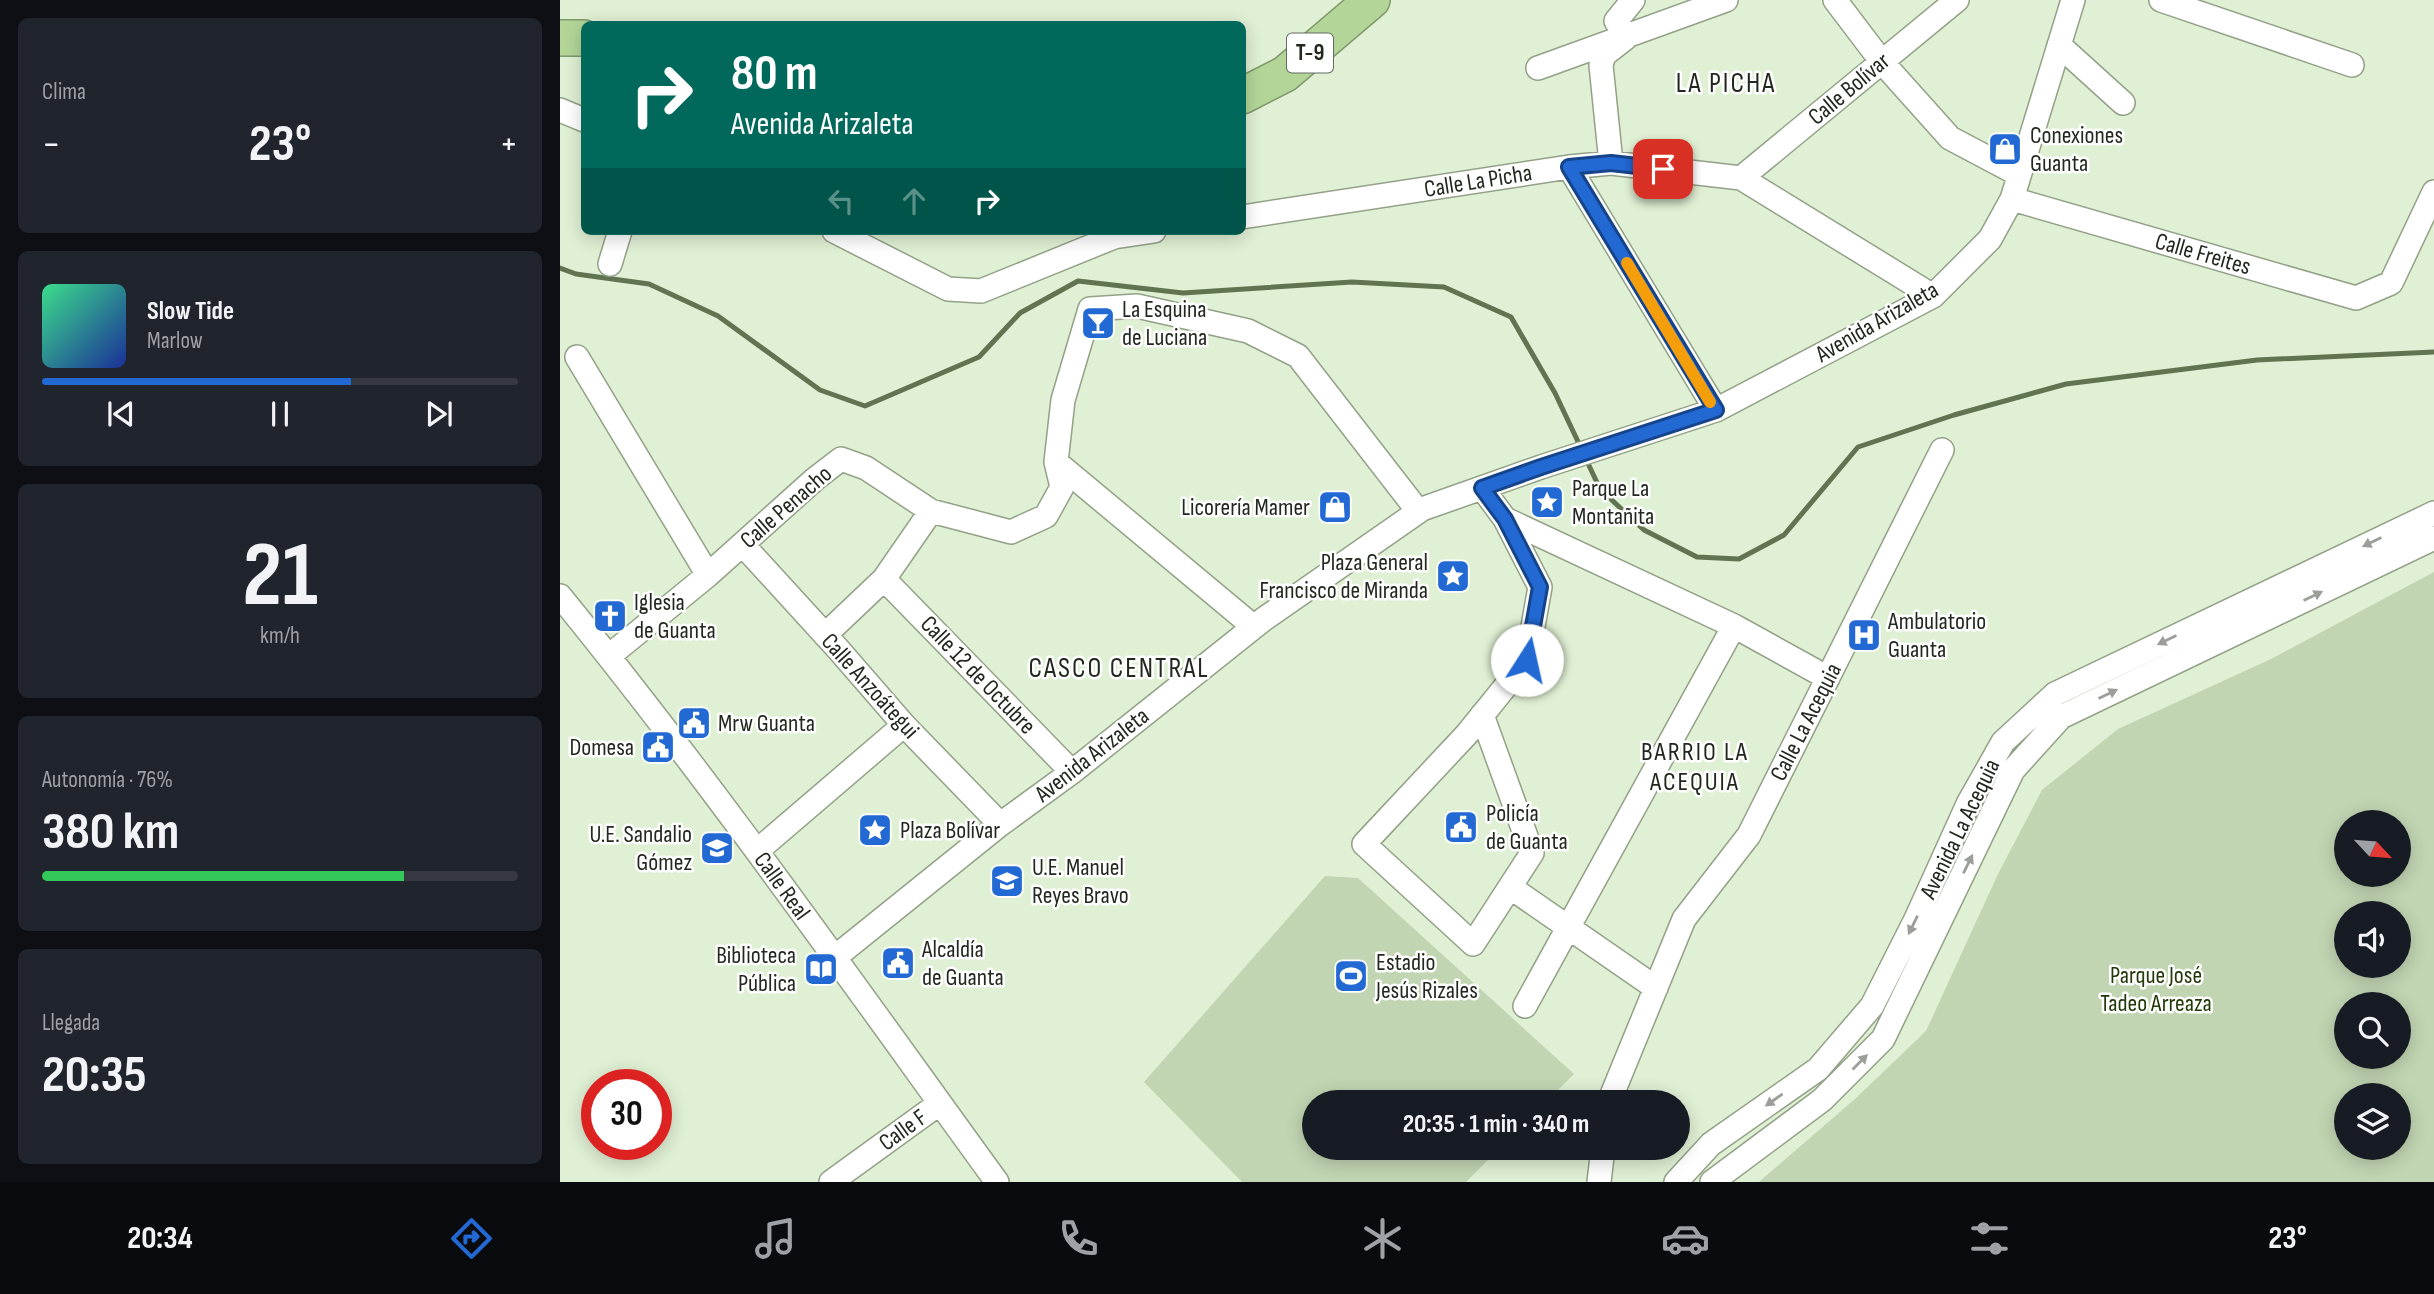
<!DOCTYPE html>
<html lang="es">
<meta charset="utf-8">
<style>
body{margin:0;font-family:"Sofia Sans Condensed",sans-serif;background:#20242c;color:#f1f3f6;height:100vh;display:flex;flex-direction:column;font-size:26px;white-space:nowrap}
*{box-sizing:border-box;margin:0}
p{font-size:23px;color:#9ea1a6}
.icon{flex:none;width:38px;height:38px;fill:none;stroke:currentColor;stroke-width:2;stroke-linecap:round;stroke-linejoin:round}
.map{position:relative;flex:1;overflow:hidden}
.drawer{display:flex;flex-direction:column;gap:18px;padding:18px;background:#0d0f14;width:560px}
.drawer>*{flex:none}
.hud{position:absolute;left:21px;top:21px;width:665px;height:214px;border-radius:10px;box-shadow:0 4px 18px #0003;background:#00695c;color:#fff;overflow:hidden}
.needle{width:46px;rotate:116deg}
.controls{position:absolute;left:1774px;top:810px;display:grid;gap:14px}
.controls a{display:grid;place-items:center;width:77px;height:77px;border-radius:50%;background:#171b24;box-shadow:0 4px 18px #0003;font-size:35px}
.speed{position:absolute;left:21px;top:1069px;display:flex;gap:14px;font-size:35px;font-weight:700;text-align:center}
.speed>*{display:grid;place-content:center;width:91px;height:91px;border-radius:50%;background:#171b24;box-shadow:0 4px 18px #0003;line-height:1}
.speed .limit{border:10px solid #d22;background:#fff;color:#111}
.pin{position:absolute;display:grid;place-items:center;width:60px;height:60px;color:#fff;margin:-30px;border-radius:14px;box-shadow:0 4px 10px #0006}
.me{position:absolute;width:77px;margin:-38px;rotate:10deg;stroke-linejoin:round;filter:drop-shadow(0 0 5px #0008)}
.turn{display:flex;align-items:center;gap:24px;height:147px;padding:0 35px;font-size:32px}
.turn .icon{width:91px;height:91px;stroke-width:2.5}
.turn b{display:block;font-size:49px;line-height:60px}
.lanes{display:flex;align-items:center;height:66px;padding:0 35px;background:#0003;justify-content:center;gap:35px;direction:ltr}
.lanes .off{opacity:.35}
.big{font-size:52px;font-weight:700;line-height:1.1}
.drawer .tile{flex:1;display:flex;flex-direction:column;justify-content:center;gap:10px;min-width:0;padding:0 24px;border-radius:10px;background:#20242c}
.drawer .dial{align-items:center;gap:0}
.dial b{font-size:91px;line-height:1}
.song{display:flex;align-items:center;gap:21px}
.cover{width:84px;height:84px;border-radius:10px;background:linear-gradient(135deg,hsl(150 70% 55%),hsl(230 70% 35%))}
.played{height:7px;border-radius:4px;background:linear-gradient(90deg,#2269d4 65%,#363941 65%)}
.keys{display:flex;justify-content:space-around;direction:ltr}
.heat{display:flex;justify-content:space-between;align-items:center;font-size:38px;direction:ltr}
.charge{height:10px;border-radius:5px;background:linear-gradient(90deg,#34c759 76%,#363941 0)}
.trip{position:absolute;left:742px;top:1090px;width:388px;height:70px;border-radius:35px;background:#171b24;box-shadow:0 4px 18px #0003;font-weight:700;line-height:70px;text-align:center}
.tab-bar{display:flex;height:112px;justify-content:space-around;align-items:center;background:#090b0e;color:#9ea1a6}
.tab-bar .icon{width:49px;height:49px}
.tab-bar .on{color:#2269d4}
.tab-bar b{font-size:32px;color:#f1f3f6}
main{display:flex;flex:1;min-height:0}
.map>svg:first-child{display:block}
.green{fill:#c1d5b2;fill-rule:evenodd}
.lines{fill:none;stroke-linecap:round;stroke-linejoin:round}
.stream{stroke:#617452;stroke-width:5}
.minor-casing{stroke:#92a187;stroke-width:26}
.highway-casing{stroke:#80996d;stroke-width:38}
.minor{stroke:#fff;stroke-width:23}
.highway{stroke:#b3d698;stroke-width:35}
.oneway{fill:#9c9e9a}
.route-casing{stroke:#16448a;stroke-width:18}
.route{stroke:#2269d4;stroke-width:12}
.slow{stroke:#f59e0b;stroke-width:12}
.labels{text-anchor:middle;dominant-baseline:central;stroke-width:5;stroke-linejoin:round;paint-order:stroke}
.shield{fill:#fff;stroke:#646862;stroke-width:2}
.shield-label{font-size:23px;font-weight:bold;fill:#22281e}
.street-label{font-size:24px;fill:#22281e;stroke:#fff}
.poi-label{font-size:24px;fill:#22281e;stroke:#fff;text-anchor:start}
.park-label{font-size:24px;fill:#223908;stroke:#fff}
.neighbourhood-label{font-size:26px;letter-spacing:2px;fill:#22281e;stroke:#fff}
.quarter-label{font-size:28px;letter-spacing:2px;fill:#22281e;stroke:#fff}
</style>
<main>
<section class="drawer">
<div class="tile"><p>Clima</p>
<div class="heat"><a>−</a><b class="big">23°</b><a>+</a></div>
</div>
<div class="tile">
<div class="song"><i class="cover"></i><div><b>Slow Tide</b><p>Marlow</p></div></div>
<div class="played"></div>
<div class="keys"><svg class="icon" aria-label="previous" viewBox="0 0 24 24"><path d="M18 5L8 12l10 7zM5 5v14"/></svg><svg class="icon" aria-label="pause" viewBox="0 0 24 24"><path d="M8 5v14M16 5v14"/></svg><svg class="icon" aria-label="next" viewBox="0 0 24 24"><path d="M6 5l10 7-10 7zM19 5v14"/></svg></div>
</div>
<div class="tile dial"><b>21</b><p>km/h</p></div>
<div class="tile"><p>Autonomía · 76%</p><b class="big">380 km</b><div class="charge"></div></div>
<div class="tile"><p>Llegada</p><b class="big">20:35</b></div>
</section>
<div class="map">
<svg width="1874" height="1182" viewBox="0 0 1874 1182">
<rect width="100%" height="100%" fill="#e0f0d4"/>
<path class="green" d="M1874,572V1182H1199L1295,1099L1366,1031L1438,874L1482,790L1558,729L1711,659ZM1787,822H1839V875H1787ZM1787,914H1839V966H1787ZM1787,1004H1839V1057H1787ZM1787,1096H1839V1148H1787Z
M765,876L798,878L1014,1074L986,1102H754V1148H940L906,1182H682L584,1082Z"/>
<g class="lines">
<path class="stream" d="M0,268L16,274L89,284L158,316L260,390L305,406L419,357L460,313L518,281L623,293L792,282L884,287L951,317L995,393L1021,448
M1025,457L1040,489L1084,530L1137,557L1179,559L1224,535L1298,447L1394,415L1506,384L1697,360L1874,352"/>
<g class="minor-casing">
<path id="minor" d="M1275,0L1322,62L1390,138L1458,174
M1601,0L1792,65
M1499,45L1563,103
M978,68L1166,0
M0,110L24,120
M1051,163L1041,65L1044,55L1067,37L1056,21L1073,0
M1009,167L1156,410
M1181,178L1397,0
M1452,199L1796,298L1831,283L1874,192
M682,217L1009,167L1051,163L1181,178L1373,296
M274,231L388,289L421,291L554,237L594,231
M50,264L60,231
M17,357L148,575
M496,462L694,627
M922,488L945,519L1174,626L1268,678
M183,545L278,649L344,725L440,824
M324,579L512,772
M0,596C154,785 294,985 437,1182
M265,635L324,579L371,511
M49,656L148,575L255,479L281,459L306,468L371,511L451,532L486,516L502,487L496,462L503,400L530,309L577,306L688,331L738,356L858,511
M922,715L972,853L913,944L804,844L907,734L967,660L980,587L945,519
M197,851L344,725
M950,887L1096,988
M274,958L438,826L512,772L704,619L862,509L981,467L1156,410L1373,296L1430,239L1452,199L1513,0
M965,1006L1174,626
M1049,1102L1124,919L1189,835L1382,450
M271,1182L380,1103
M1039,1182L1043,1148
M1116,1182L1151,1144L1258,1069L1312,1006L1356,919L1408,804L1443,742L1495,694L1874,513
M1152,1182L1262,1100L1323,1039L1453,770L1501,717L1874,538"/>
</g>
<g class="highway-casing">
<path id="highway" d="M0,38H24
M682,96L725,74L812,0"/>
</g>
<use href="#minor" class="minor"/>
<use href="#highway" class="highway"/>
</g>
<defs><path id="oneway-solid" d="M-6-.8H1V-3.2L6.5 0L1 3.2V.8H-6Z" transform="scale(1.75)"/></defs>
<g class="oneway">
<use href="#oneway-solid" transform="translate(1812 542) rotate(154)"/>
<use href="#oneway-solid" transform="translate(1753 596) rotate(-26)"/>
<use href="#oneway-solid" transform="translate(1607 640) rotate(154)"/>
<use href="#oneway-solid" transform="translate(1548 694) rotate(-26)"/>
<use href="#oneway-solid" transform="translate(1408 864) rotate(-64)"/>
<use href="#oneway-solid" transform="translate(1353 925) rotate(116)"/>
<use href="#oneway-solid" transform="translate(1300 1062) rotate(-45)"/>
<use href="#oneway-solid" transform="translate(1214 1100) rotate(145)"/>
</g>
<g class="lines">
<g class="route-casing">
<path id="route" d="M967,660L980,587L945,519L922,488L981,467L1156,410L1009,167L1051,163L1103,169"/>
</g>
<use href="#route" class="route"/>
<path class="slow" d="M1067,263L1150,402"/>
</g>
<defs>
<g id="shop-square" transform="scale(1.75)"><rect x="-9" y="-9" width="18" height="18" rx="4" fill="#2269d4" stroke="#fff"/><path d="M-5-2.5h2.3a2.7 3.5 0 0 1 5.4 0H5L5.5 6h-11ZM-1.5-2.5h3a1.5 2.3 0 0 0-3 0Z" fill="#fff"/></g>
<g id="bar-square" transform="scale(1.75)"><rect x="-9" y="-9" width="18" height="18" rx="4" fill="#2269d4" stroke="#fff"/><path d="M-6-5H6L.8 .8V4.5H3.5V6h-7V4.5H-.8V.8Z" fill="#fff"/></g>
<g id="sight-square" transform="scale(1.75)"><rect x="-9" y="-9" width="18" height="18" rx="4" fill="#2269d4" stroke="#fff"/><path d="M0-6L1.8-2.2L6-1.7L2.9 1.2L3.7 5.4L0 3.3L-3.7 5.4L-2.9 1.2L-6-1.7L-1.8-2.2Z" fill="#fff"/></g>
<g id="church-square" transform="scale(1.75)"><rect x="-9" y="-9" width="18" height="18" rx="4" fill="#2269d4" stroke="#fff"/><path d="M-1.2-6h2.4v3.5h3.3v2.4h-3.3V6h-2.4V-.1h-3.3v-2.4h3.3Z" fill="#fff"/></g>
<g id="hospital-square" transform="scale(1.75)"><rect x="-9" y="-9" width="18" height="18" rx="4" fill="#2269d4" stroke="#fff"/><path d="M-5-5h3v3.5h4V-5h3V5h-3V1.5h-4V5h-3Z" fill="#fff"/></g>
<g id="civic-square" transform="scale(1.75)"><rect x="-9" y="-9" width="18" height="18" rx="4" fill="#2269d4" stroke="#fff"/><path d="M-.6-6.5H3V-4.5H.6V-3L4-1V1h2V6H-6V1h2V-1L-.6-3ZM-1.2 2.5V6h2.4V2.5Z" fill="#fff"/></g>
<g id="school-square" transform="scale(1.75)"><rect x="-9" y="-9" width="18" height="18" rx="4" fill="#2269d4" stroke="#fff"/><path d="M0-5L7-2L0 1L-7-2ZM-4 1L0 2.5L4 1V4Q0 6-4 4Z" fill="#fff"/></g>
<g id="library-square" transform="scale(1.75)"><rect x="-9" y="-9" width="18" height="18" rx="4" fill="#2269d4" stroke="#fff"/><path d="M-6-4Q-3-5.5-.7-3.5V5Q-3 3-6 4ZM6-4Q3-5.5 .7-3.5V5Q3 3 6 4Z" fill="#fff"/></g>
<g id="stadium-square" transform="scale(1.75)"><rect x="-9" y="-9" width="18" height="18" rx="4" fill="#2269d4" stroke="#fff"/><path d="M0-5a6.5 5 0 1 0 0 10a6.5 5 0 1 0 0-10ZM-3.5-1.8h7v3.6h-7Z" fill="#fff"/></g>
</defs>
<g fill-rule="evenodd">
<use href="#shop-square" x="1445" y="149"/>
<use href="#bar-square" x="538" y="323"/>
<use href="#sight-square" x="987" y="502"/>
<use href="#shop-square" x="775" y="507"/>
<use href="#sight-square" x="893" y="576"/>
<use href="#church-square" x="50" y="616"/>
<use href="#hospital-square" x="1304" y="635"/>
<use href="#civic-square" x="134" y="723"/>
<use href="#civic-square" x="98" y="747"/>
<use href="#civic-square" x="901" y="827"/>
<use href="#sight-square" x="315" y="830"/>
<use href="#school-square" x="157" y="848"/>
<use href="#school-square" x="447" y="881"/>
<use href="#civic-square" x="338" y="963"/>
<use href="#library-square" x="261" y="969"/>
<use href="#stadium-square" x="791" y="976"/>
</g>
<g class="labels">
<rect class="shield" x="727" y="33.5" width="46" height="39" rx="5"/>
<g class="shield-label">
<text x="750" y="53">T-9</text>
</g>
<g class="street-label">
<text transform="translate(1289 89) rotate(-40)">Calle Bolívar</text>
<text transform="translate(918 181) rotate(-9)">Calle La Picha</text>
<text transform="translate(1643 254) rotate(16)">Calle Freites</text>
<text transform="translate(1317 322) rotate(-30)">Avenida Arizaleta</text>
<text transform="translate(226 507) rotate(-41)">Calle Penacho</text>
<text transform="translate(418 675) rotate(46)">Calle 12 de Octubre</text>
<text transform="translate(310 686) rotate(48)">Calle Anzoátegui</text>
<text transform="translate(1246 722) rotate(-63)">Calle La Acequia</text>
<text transform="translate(532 755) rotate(-38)">Avenida Arizaleta</text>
<text transform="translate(1400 829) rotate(-64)">Avenida La Acequia</text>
<text transform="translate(222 886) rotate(54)">Calle Real</text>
<text transform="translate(343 1130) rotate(-36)">Calle F</text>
</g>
<g class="poi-label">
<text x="1470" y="135">Conexiones<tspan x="1470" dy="28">Guanta</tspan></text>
<text x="562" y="309">La Esquina<tspan x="562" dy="28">de Luciana</tspan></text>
<text x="1012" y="488">Parque La<tspan x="1012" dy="28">Montañita</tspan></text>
<text x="750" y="507" text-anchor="end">Licorería Mamer</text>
<text x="868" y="562" text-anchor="end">Plaza General<tspan x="868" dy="28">Francisco de Miranda</tspan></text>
<text x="74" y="602">Iglesia<tspan x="74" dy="28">de Guanta</tspan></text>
<text x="1328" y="621">Ambulatorio<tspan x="1328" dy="28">Guanta</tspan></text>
<text x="158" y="723">Mrw Guanta</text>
<text x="74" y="747" text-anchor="end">Domesa</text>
<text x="926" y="813">Policía<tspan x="926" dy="28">de Guanta</tspan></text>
<text x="340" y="830">Plaza Bolívar</text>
<text x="132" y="834" text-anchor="end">U.E. Sandalio<tspan x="132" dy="28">Gómez</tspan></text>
<text x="472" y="867">U.E. Manuel<tspan x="472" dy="28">Reyes Bravo</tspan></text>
<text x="362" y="949">Alcaldía<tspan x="362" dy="28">de Guanta</tspan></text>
<text x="236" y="955" text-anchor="end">Biblioteca<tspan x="236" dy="28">Pública</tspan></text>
<text x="816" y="962">Estadio<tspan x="816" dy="28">Jesús Rizales</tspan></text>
</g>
<g class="park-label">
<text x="1596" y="975">Parque José<tspan x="1596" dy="28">Tadeo Arreaza</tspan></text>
</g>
<g class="neighbourhood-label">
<text x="1135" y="752">BARRIO LA<tspan x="1135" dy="30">ACEQUIA</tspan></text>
</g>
<g class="quarter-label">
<text x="1166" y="83">LA PICHA</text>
<text x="559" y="668">CASCO CENTRAL</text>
</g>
</g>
</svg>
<div class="controls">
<a><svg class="needle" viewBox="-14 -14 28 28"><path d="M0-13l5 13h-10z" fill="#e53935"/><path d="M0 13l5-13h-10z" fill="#9ea1a6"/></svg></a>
<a><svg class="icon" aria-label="sound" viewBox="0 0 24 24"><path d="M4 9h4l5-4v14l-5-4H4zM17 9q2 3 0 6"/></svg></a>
<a><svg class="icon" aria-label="search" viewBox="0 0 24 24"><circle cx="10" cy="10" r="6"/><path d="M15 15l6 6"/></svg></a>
<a><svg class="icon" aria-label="layers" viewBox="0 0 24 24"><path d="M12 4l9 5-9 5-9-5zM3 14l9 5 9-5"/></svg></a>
</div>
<div class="speed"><div class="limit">30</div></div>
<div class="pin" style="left:1103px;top:169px;background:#d93025"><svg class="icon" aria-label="arrive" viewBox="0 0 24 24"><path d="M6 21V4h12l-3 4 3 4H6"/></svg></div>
<svg class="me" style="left:967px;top:660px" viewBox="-20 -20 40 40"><circle r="19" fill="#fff"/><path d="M0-13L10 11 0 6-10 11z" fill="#2269d4"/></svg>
<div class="trip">20:35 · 1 min · 340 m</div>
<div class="hud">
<div class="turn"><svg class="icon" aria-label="right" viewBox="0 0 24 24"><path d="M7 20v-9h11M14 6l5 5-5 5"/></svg><div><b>80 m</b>Avenida Arizaleta</div></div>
<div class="lanes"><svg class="icon off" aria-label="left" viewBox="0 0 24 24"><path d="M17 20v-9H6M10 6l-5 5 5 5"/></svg><svg class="icon off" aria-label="ahead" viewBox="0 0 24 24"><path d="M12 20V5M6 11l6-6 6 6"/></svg><svg class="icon" aria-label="right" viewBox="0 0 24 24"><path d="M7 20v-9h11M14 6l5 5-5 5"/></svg></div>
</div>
</div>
</main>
<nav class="tab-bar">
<b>20:34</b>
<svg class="icon on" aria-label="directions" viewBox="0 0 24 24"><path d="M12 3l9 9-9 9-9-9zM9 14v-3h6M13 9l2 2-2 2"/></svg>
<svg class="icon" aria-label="music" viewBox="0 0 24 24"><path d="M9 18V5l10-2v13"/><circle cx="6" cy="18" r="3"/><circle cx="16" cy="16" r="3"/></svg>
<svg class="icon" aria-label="phone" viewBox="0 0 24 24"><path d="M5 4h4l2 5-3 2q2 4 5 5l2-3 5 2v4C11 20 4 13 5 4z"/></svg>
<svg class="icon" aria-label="climate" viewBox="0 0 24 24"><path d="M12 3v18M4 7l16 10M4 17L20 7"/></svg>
<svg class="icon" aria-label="car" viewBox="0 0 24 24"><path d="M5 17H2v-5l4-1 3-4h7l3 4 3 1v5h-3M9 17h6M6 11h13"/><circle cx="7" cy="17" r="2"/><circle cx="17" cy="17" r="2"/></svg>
<svg class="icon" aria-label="filters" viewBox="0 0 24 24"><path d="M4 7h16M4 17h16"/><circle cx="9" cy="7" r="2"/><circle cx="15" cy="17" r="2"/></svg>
<b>23°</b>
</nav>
